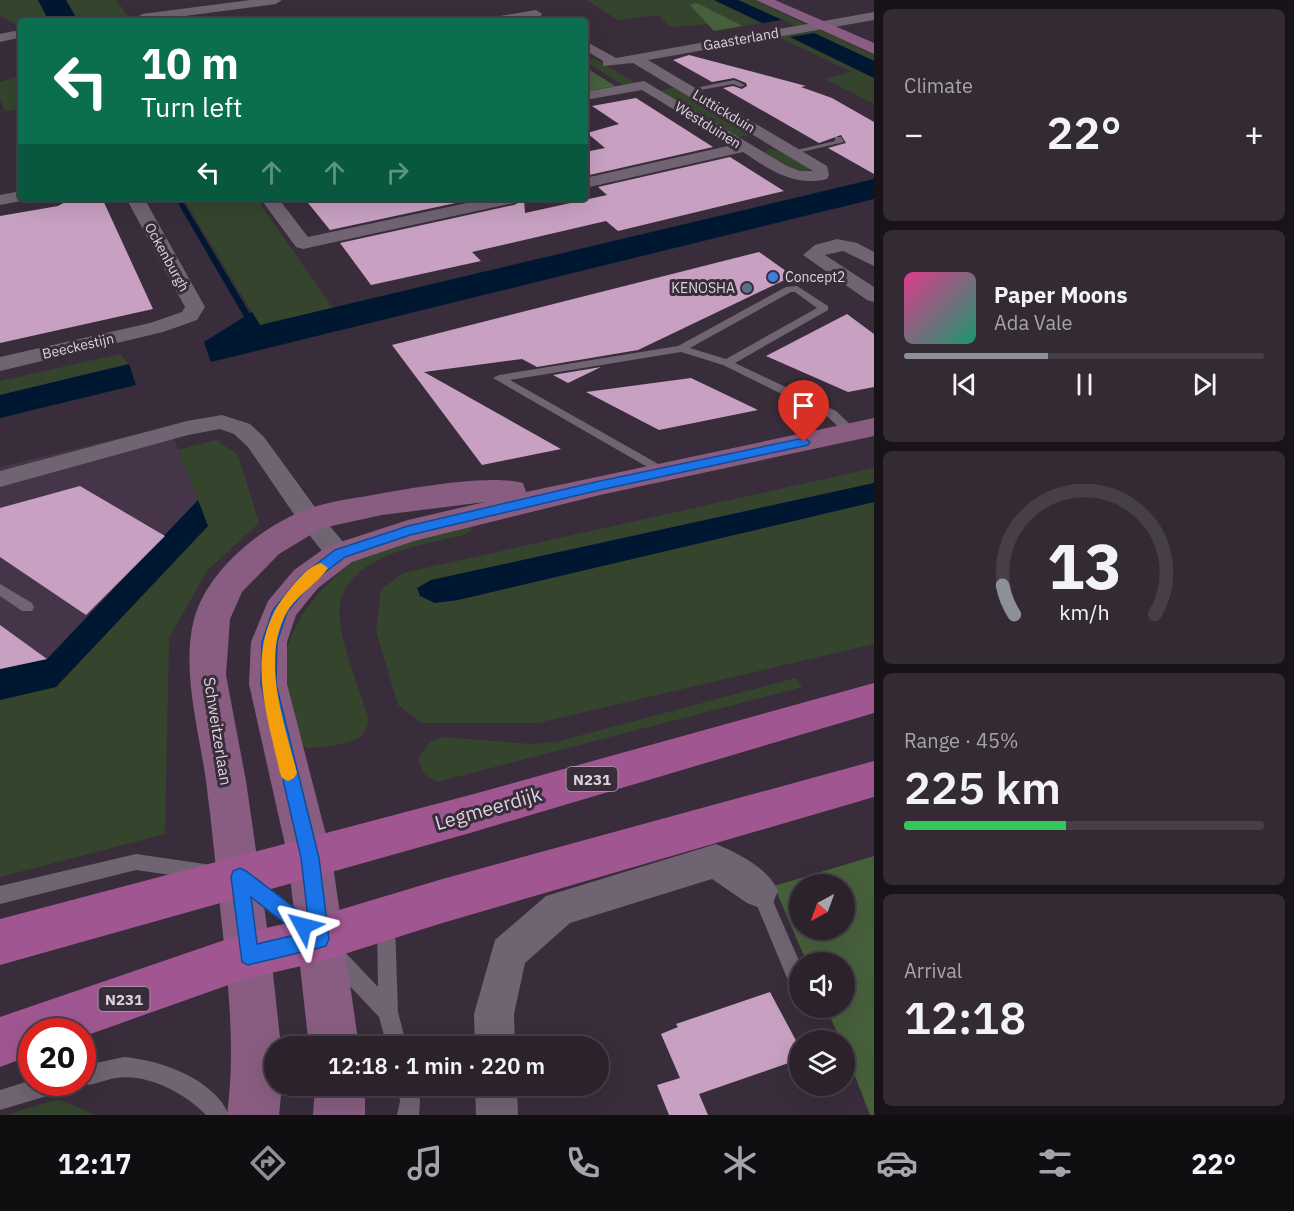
<!DOCTYPE html>
<meta charset="utf-8">
<style>
body{margin:0;font-family:"IBM Plex Sans",sans-serif;background:#332a34;color:#f1f3f6;height:100vh;display:flex;flex-direction:column;font-size:22px;white-space:nowrap}
*{box-sizing:border-box;margin:0}
p{font-size:20px;color:#a6a4a9}
.icon{flex:none;width:33px;height:33px;fill:none;stroke:currentColor;stroke-width:2;stroke-linecap:round;stroke-linejoin:round}
.map{position:relative;flex:1;overflow:hidden}
.side{display:flex;flex-direction:column;gap:9px;padding:9px;background:#181318;width:420px}
.side>*{flex:none}
.hud{position:absolute;left:18px;top:18px;width:570px;height:183px;border-radius:6px;box-shadow:0 6px 24px #0002,0 0 0 2px #473f48;background:#0b6e4f;color:#fff;overflow:hidden}
.needle{width:39px;rotate:221deg}
.fabs{position:absolute;left:789px;top:874px;display:grid;gap:12px}
.fabs a{display:grid;place-items:center;width:66px;height:66px;border-radius:50%;background:#2b222c;box-shadow:0 6px 24px #0002,0 0 0 2px #473f48;font-size:30px}
.speed{position:absolute;left:18px;top:1018px;display:flex;gap:12px;font-size:30px;font-weight:700;text-align:center}
.speed>*{display:grid;place-content:center;width:78px;height:78px;border-radius:50%;background:#2b222c;box-shadow:0 6px 24px #0002,0 0 0 2px #473f48;line-height:1}
.speed .limit{border:9px solid #d22;background:#fff;color:#111}
.pin{position:absolute;display:grid;place-items:center;width:51px;height:51px;color:#fff;margin:-62px -26px;border-radius:50% 50% 50% 0;rotate:-45deg;box-shadow:0 0 6px #0007}
.pin .icon{rotate:45deg}
.me{position:absolute;width:66px;margin:-33px;rotate:308deg;stroke-linejoin:round;filter:drop-shadow(0 0 4px #0008)}
.turn{display:flex;align-items:center;gap:21px;height:126px;padding:0 24px;font-size:27px}
.turn .icon{width:78px;height:78px;stroke-width:2.5}
.turn b{display:block;font-size:42px;line-height:51px}
.lanes{display:flex;align-items:center;height:57px;padding:0 24px;background:#0003;justify-content:center;gap:30px;direction:ltr}
.lanes .off{opacity:.35}
.big{font-size:45px;font-weight:600;line-height:1.1}
.side .widget{flex:1;display:flex;flex-direction:column;justify-content:center;gap:9px;min-width:0;padding:0 21px;border-radius:9px;background:#332a34}
.side .dial{align-items:center;gap:0}
.dial svg{height:156px;overflow:visible;fill:none;stroke:#473f48;stroke-width:7;stroke-linecap:round;text-anchor:middle}
.dial text{fill:#f1f3f6;stroke:none}
.song{display:flex;align-items:center;gap:18px}
.cover{width:72px;height:72px;border-radius:9px;background:linear-gradient(135deg,hsl(330 70% 55%),hsl(160 70% 35%))}
.played{height:6px;border-radius:3px;background:linear-gradient(90deg,#8c9099 40%,#473f48 40%)}
.keys{display:flex;justify-content:space-around;direction:ltr}
.heat{display:flex;justify-content:space-between;align-items:center;font-size:33px;direction:ltr}
.charge{height:9px;border-radius:4px;background:linear-gradient(90deg,#34c759 45%,#473f48 0)}
.trip{position:absolute;left:264px;top:1036px;width:345px;height:60px;border-radius:30px;background:#2b222c;box-shadow:0 6px 24px #0002,0 0 0 2px #473f48;font-weight:600;line-height:60px;text-align:center}
.tabs{display:flex;height:96px;justify-content:space-around;align-items:center;background:#110e12;color:#a6a4a9}
.tabs .icon{width:42px;height:42px}
.tabs .active{color:#8c9099}
.tabs b{font-size:27px;color:#f1f3f6}
main{display:flex;flex:1;min-height:0}
.map>svg:first-child{display:block}
.built{fill:#463548}
.green{fill:#35452d}
.forest{fill:#47603c;fill-rule:evenodd}
.water{fill:#001732}
.lines{fill:none;stroke-linecap:round;stroke-linejoin:round}
.stream{fill:#001732;fill-rule:evenodd}
.building{fill:#c8a1c2}
.lane{fill:#706372;fill-rule:evenodd}
.street{fill:#706372;fill-rule:evenodd}
.secondary{fill:#885d81;fill-rule:evenodd}
.primary{fill:#a05791;fill-rule:evenodd}
.route{fill:#1a73e8;stroke:#114b97;stroke-width:1.5;fill-rule:evenodd}
.slow{fill:#f59e0b}
.shop-dot{fill:#3f7fe0;stroke:#392d3b;stroke-width:2}
.service-dot{fill:#5c6f8a;stroke:#392d3b;stroke-width:2}
.labels{text-anchor:middle;dominant-baseline:central;stroke-width:6;stroke-linejoin:round;paint-order:stroke}
.far-street-label{font-size:14px;fill:#dbd4dc;stroke:#392d3b}
.far-poi-label{font-size:14px;fill:#dbd4dc;stroke:#392d3b;text-anchor:start}
.shield{fill:#392d3b;stroke:#aaa2ac;stroke-width:1.5}
.shield-label{font-size:15px;font-weight:bold;fill:#dbd4dc}
.street-label{font-size:16px;fill:#dbd4dc;stroke:#392d3b}
.near-street-label{font-size:20px;fill:#dbd4dc;stroke:#392d3b}
</style>
<main>
<div class="map">
<svg width="874" height="1115" viewBox="0 0 874 1115">
<rect width="100%" height="100%" fill="#392d3b"/>
<path class="built" d="M169,426L198,500L91,618L47,659L0,669V467Z"/>
<path class="green" d="M0,0H38L49,21H21V28L0,15Z
M66,0H116L132,21H78Z
M587,0H714L762,23L743,26L701,5L697,12L709,24L670,27L658,15L618,20Z
M739,0H755L805,24L796,26Z
M818,29L874,55V61L815,33L791,38L874,78V104L825,79L852,72L778,37Z
M594,58L637,84L625,86L585,61Z
M21,75V109L5,111L0,100V82Z
M676,87L753,134L735,138L659,91Z
M768,149L778,150L808,166L809,171L797,173L763,154Z
M183,198H256L333,308L260,325Z
M120,354L129,364L0,395V381Z
M216,440L238,455L259,523L207,571L169,638L165,834L0,877V700L56,687L208,526L178,450Z
M874,468V483L431,580L417,589L434,603L458,600L874,502V644L538,723H422L398,705L376,631L381,590L403,573Z
M472,526L471,531L463,535C417,546 333,557 340,622C343,649 361,693 369,720C367,728 364,735 357,739C349,743 310,751 303,746C285,733 279,700 283,679C285,667 285,654 289,643C301,604 348,557 386,544C413,534 444,532 472,526Z
M796,678L802,687L437,782L424,774L418,758L430,742L443,737L531,744L556,742Z
M59,1099L96,1115H6Z"/>
<path class="forest" d="M696,3L701,5L743,26L714,31L690,5Z
M585,67L615,86L585,92Z
M874,856V1115H870L845,1050L844,1041H841L826,1008H844V963H807L774,886ZM800,885H844V930H800Z"/>
<path class="water" d="M38,0H66L78,21H49Z
M714,0H738L782,20L762,23Z
M814,33L874,61V78L790,37Z
M874,179V199L211,362L204,342L252,312L260,325Z
M129,364L136,385L0,418V395Z
M874,483V502L458,600L435,603L420,596L417,588L431,580Z
M198,500L208,526L56,687L0,700V669L47,659Z"/>
<g class="lines">
<path class="stream" d="M175,198H181L258,327L257,329H254L250,327Z"/>
</g>
<path class="building" d="M689,55L806,86L801,87L832,98L874,122V174L828,148L846,143L841,135L819,143L723,88L733,86L742,89L747,86L746,83L734,78L712,82L673,60Z
M636,98L713,147L585,176V152L605,148L587,133L619,124L592,106Z
M730,157L784,191L618,231L606,221L472,252L481,261L371,285L340,243L514,205L524,200L525,213L607,195L598,187Z
M102,198L153,309L0,343V216L58,206L67,201L71,203Z
M304,198H479L330,230Z
M759,252L793,276L638,350L537,367L522,359L424,372L561,449L482,465L392,345Z
M847,314L874,334V387L848,392L766,356Z
M601,367L568,383L553,375Z
M691,378L758,410L659,430L586,392Z
M80,486L165,536L86,615L0,557V508Z
M0,625L47,659L0,669Z
M770,992L800,1048V1059L699,1094L708,1115H669L657,1085L680,1078L661,1034L678,1027L676,1024Z"/>
<g class="lines">
<path class="lane" d="M734,80L745,85L741,87L733,84L690,92L686,90Z
M835,137H841L844,142L793,154L789,152L835,141Z
M797,286L828,306V310L735,363L836,411L855,429L857,432L855,435H847L828,417L723,365L681,352L510,380L667,469L669,472L667,475L663,476L493,378L499,375L678,346L786,287ZM791,292H795L817,308L726,359L690,348Z
M0,584L32,603L34,607L32,611H22L0,596Z
M136,854L205,864L211,866L214,872L211,878L205,880L136,870L0,904V886Z
M249,875L255,878L316,924L318,931L316,938L309,940L302,938L243,890L240,884L243,878Z
M760,882L766,885L800,963V978L794,981L787,978L751,891L754,885Z
M386,915L393,918L395,924L398,1012L407,1047H387L379,1017L329,964L327,957L329,950L336,948L343,950L378,987L377,924L379,918Z
M124,1057C161,1060 214,1079 229,1115H206C185,1093 147,1073 116,1078C102,1080 88,1089 75,1083H82V1066Z
M32,1080V1083H67L64,1090L57,1093L0,1110V1090Z
M397,1086H417L420,1101L419,1115H397L400,1101Z"/>
<path class="street" d="M250,0H282L276,4L147,21L136,18L142,14Z
M536,10L542,14L540,17L516,21H488L494,17Z
M874,12V20L648,60L827,166L829,175L827,179C794,187 770,170 743,152L585,188V178L732,145L642,90L585,100V92L644,81L787,166L800,171H813L633,63L603,66V61L585,50V41L616,58Z
M14,31L18,32V38L0,42V34Z
M21,191V198L27,200L0,205V195Z
M126,198H144L205,307L197,320L163,332L0,371V357L150,323L182,312L185,307Z
M260,198H278L308,237L490,198H523L514,203L303,249L296,247Z
M837,239L857,243L874,252V266L843,251L825,255L874,287V302L867,300L803,255L815,245Z
M222,415L250,424L264,437L320,514L353,554L350,561L340,564L330,561L302,526L248,447L234,434L220,429L188,435L0,487V471L187,421Z
M716,844C738,853 769,869 778,891L773,903L760,908L747,903L712,879L570,923L525,963L514,1014L515,1047H475L474,1014L495,940L546,896Z
M475,1086H517L518,1115H476Z"/>
<path class="secondary" d="M756,0H775L874,43V54Z
M874,418V436L600,495L414,541L352,562L318,588L296,615L287,642V684L332,858L359,1047H309L288,858L249,684L251,642L268,601L294,570L328,546L408,520L485,502L382,515L322,528L279,554L242,592L230,619L226,675L246,781L271,955L281,1047H274V1086H282L279,1115H227C236,1049 228,982 221,916C216,871 212,826 206,781C199,730 181,670 194,619C207,572 256,531 300,512C319,504 341,500 361,497C400,490 488,473 523,483L526,492Z
M315,1086H365V1115H313Z"/>
<path class="primary" d="M874,683V713L470,833L0,965V919L470,795Z
M874,761V797L439,924L319,962L248,978L82,1037V1032H32V1055L0,1067V1017L248,932L319,916L439,880Z"/>
</g>
<path class="route" d="M804,438L810,442L808,445L600,490L410,535L345,557L311,583L287,612L277,642L276,684L319,858L329,939L326,946L319,948L248,965L242,962L231,877L233,871L240,868L246,871L308,918L301,858L261,684L262,642L273,610L301,576L335,550L408,526L600,481ZM251,897L297,933L299,934L257,944Z"/>
<path class="slow" d="M321,563L328,568C319,582 297,595 287,612C260,659 285,725 297,773L294,778L288,781L282,778L280,773C266,709 242,645 290,589C298,579 308,567 321,563Z"/>
<circle class="shop-dot" cx="773" cy="277" r="6"/>
<circle class="service-dot" cx="747" cy="288" r="6"/>
<g class="labels">
<g class="far-street-label">
<text transform="translate(741 39) rotate(-10)">Gaasterland</text>
<text transform="translate(724 111) rotate(31)">Luttickduin</text>
<text transform="translate(708 125) rotate(32)">Westduinen</text>
<text transform="translate(167 257) rotate(61)">Ockenburgh</text>
<text transform="translate(78 346) rotate(-13)">Beeckestijn</text>
</g>
<g class="far-poi-label">
<text x="785" y="277">Concept2</text>
<text x="735" y="288" text-anchor="end">KENOSHA</text>
</g>
<g class="shield">
<rect x="566.5" y="767" width="51" height="24" rx="4.5"/>
<rect x="98.5" y="987" width="51" height="24" rx="4.5"/>
</g>
<g class="shield-label">
<text x="592" y="779">N231</text>
<text x="124" y="999">N231</text>
</g>
<g class="street-label">
<text transform="translate(218 731) rotate(81)">Schweitzerlaan</text>
</g>
<g class="near-street-label">
<text transform="translate(488 808) rotate(-16)">Legmeerdijk</text>
</g>
</g>
</svg>
<div class="fabs">
<a><svg class="needle" viewBox="-14 -14 28 28"><path d="M0-13l5 13h-10z" fill="#e53935"/><path d="M0 13l5-13h-10z" fill="#a6a4a9"/></svg></a>
<a><svg class="icon" aria-label="sound" viewBox="0 0 24 24"><path d="M4 9h4l5-4v14l-5-4H4zM17 9q2 3 0 6"/></svg></a>
<a><svg class="icon" aria-label="layers" viewBox="0 0 24 24"><path d="M12 4l9 5-9 5-9-5zM3 14l9 5 9-5"/></svg></a>
</div>
<div class="speed"><div class="limit">20</div></div>
<div class="pin" style="left:804px;top:442px;background:#d93025"><svg class="icon" aria-label="arrive" viewBox="0 0 24 24"><path d="M6 21V4h12l-3 4 3 4H6"/></svg></div>
<svg class="me" style="left:303px;top:926px" viewBox="-20 -20 40 40"><path d="M0-17L14 15 0 8-14 15z" fill="#1a73e8" stroke="#fff" stroke-width="4"/></svg>
<div class="trip">12:18 · 1 min · 220 m</div>
<div class="hud">
<div class="turn"><svg class="icon" aria-label="left" viewBox="0 0 24 24"><path d="M17 20v-9H6M10 6l-5 5 5 5"/></svg><div><b>10 m</b>Turn left</div></div>
<div class="lanes"><svg class="icon" aria-label="left" viewBox="0 0 24 24"><path d="M17 20v-9H6M10 6l-5 5 5 5"/></svg><svg class="icon off" aria-label="ahead" viewBox="0 0 24 24"><path d="M12 20V5M6 11l6-6 6 6"/></svg><svg class="icon off" aria-label="ahead" viewBox="0 0 24 24"><path d="M12 20V5M6 11l6-6 6 6"/></svg><svg class="icon off" aria-label="right" viewBox="0 0 24 24"><path d="M7 20v-9h11M14 6l5 5-5 5"/></svg></div>
</div>
</div>
<section class="side">
<div class="widget"><p>Climate</p>
<div class="heat"><a>−</a><b class="big">22°</b><a>+</a></div>
</div>
<div class="widget">
<div class="song"><i class="cover"></i><div><b>Paper Moons</b><p>Ada Vale</p></div></div>
<div class="played"></div>
<div class="keys"><svg class="icon" aria-label="previous" viewBox="0 0 24 24"><path d="M18 5L8 12l10 7zM5 5v14"/></svg><svg class="icon" aria-label="pause" viewBox="0 0 24 24"><path d="M8 5v14M16 5v14"/></svg><svg class="icon" aria-label="next" viewBox="0 0 24 24"><path d="M6 5l10 7-10 7zM19 5v14"/></svg></div>
</div>
<div class="widget dial"><svg viewBox="0 0 100 80">
<path d="M14 69A42 42 0 1 1 86 69"/>
<path d="M14 69A42 42 0 0 1 8 54" stroke="#8c9099"/>
<text x="50" y="56" font-size="32" font-weight="700">13</text>
<text x="50" y="72" font-size="11">km/h</text>
</svg></div>
<div class="widget"><p>Range · 45%</p><b class="big">225 km</b><div class="charge"></div></div>
<div class="widget"><p>Arrival</p><b class="big">12:18</b></div>
</section>
</main>
<nav class="tabs">
<b>12:17</b>
<svg class="icon active" aria-label="directions" viewBox="0 0 24 24"><path d="M12 3l9 9-9 9-9-9zM9 14v-3h6M13 9l2 2-2 2"/></svg>
<svg class="icon" aria-label="music" viewBox="0 0 24 24"><path d="M9 18V5l10-2v13"/><circle cx="6" cy="18" r="3"/><circle cx="16" cy="16" r="3"/></svg>
<svg class="icon" aria-label="phone" viewBox="0 0 24 24"><path d="M5 4h4l2 5-3 2q2 4 5 5l2-3 5 2v4C11 20 4 13 5 4z"/></svg>
<svg class="icon" aria-label="climate" viewBox="0 0 24 24"><path d="M12 3v18M4 7l16 10M4 17L20 7"/></svg>
<svg class="icon" aria-label="car" viewBox="0 0 24 24"><path d="M5 17H2v-5l4-1 3-4h7l3 4 3 1v5h-3M9 17h6M6 11h13"/><circle cx="7" cy="17" r="2"/><circle cx="17" cy="17" r="2"/></svg>
<svg class="icon" aria-label="filters" viewBox="0 0 24 24"><path d="M4 7h16M4 17h16"/><circle cx="9" cy="7" r="2"/><circle cx="15" cy="17" r="2"/></svg>
<b>22°</b>
</nav>
